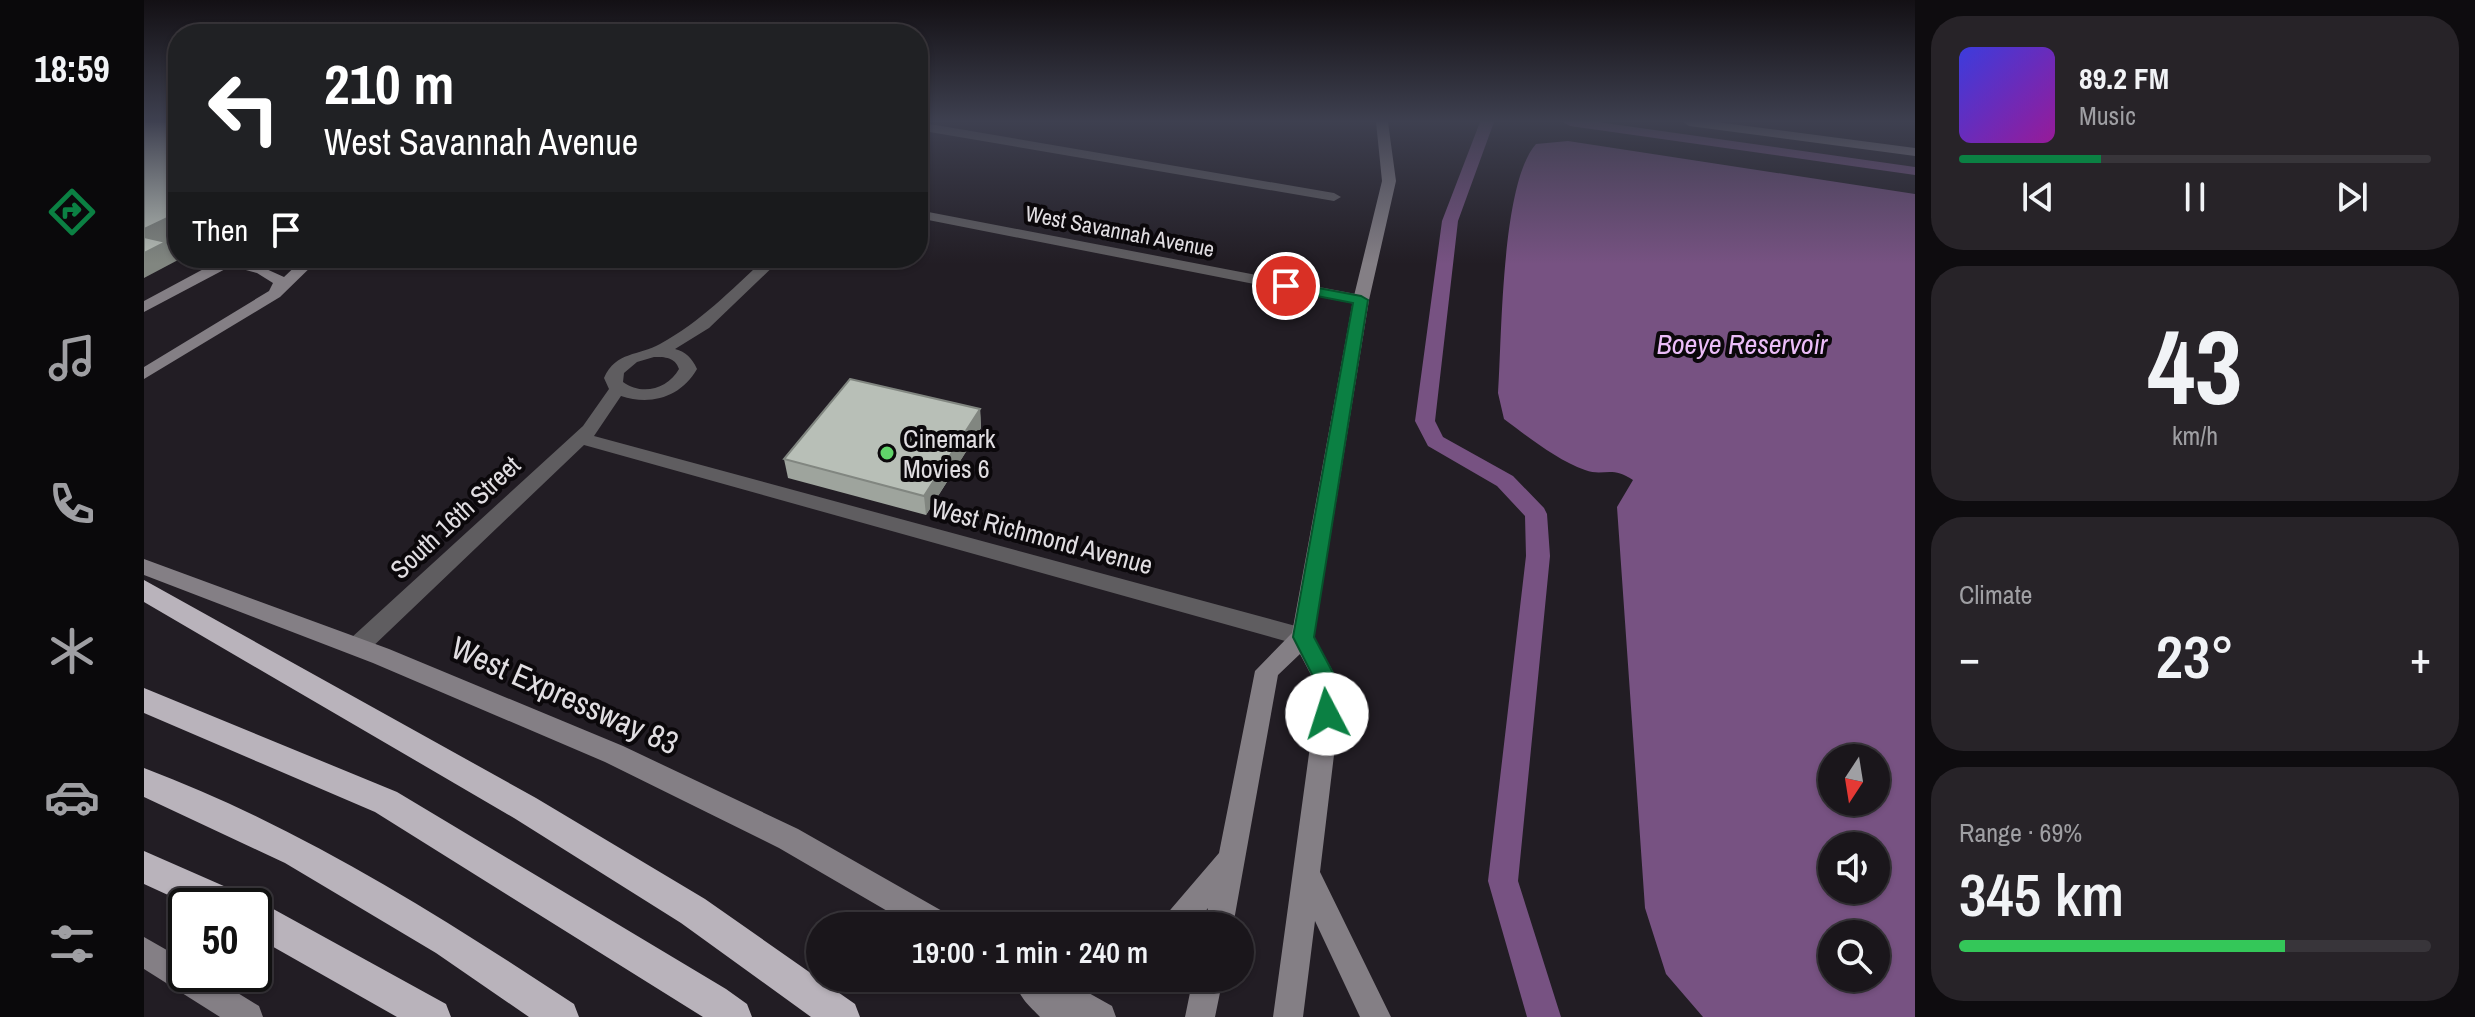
<!DOCTYPE html>
<meta charset="utf-8">
<style>
body{margin:0;font-family:"Archivo Narrow",sans-serif;background:#272328;color:#f1f3f6;height:100vh;display:flex;flex-direction:column;font-size:30px;white-space:nowrap}
*{box-sizing:border-box;margin:0}
p{font-size:26px;color:#9f9fa3}
.icon{flex:none;width:44px;height:44px;fill:none;stroke:currentColor;stroke-width:2;stroke-linecap:round;stroke-linejoin:round}
.map{position:relative;flex:1;overflow:hidden}
.drawer{display:flex;flex-direction:column;gap:16px;padding:16px;background:#0e0c0f;width:560px}
.drawer>*{flex:none}
.top-card{position:absolute;left:24px;top:24px;width:760px;height:244px;border-radius:32px;box-shadow:0 2px 6px #0004,0 0 0 2px #38353a;background:#202124;color:#fff;overflow:hidden}
.needle{width:52px;rotate:192deg}
.controls{position:absolute;left:1674px;top:744px;display:grid;gap:16px}
.controls a{display:grid;place-items:center;width:72px;height:72px;border-radius:50%;background:#1a161b;box-shadow:0 2px 6px #0004,0 0 0 2px #38353a;font-size:40px}
.speed{position:absolute;left:24px;top:888px;display:flex;gap:16px;font-size:40px;font-weight:700;text-align:center}
.speed>*{display:grid;place-content:center;width:104px;height:104px;border-radius:50%;background:#1a161b;box-shadow:0 2px 6px #0004,0 0 0 2px #38353a;line-height:1}
.speed .limit{border:4px solid #111;border-radius:12px;background:#fff;color:#111}
.pin{position:absolute;display:grid;place-items:center;width:68px;height:68px;color:#fff;margin:-34px;border:4px solid #fff;border-radius:50%;box-shadow:0 2px 8px #0007}
.me{position:absolute;width:88px;margin:-44px;rotate:355deg;stroke-linejoin:round;filter:drop-shadow(0 0 6px #0008)}
.turn{display:flex;align-items:center;gap:28px;height:168px;padding:0 24px;font-size:36px}
.turn .icon{width:104px;height:104px;stroke-width:2.5}
.turn b{display:block;font-size:56px;line-height:68px}
.then{display:flex;align-items:center;height:76px;padding:0 24px;background:#0003;gap:16px;font-size:30px}
.big{font-size:60px;font-weight:600;line-height:1.1}
.drawer .card{flex:1;display:flex;flex-direction:column;justify-content:center;gap:12px;min-width:0;padding:0 28px;border-radius:32px;background:#272328}
.drawer .dial{align-items:center;gap:0}
.dial b{font-size:104px;line-height:1}
.song{display:flex;align-items:center;gap:24px}
.cover{width:96px;height:96px;border-radius:12px;background:linear-gradient(135deg,hsl(240 70% 55%),hsl(300 70% 35%))}
.played{height:8px;border-radius:4px;background:linear-gradient(90deg,#0b8043 30%,#38353a 30%)}
.keys{display:flex;justify-content:space-around;direction:ltr}
.heat{display:flex;justify-content:space-between;align-items:center;font-size:44px;direction:ltr}
.charge{height:12px;border-radius:6px;background:linear-gradient(90deg,#34c759 69%,#38353a 0)}
.trip{position:absolute;left:662px;top:912px;width:448px;height:80px;border-radius:40px;background:#1a161b;box-shadow:0 2px 6px #0004,0 0 0 2px #38353a;font-weight:600;line-height:80px;text-align:center}
main{display:flex;flex:1;min-height:0}
.menu{display:flex;flex-direction:column;width:144px;justify-content:space-around;align-items:center;background:#0a090b;color:#9f9fa3}
.menu .icon{width:56px;height:56px}
.menu .selected{color:#0b8043}
.menu b{font-size:36px;color:#f1f3f6}
.map>svg:first-child{display:block}
.water{fill:#775282;fill-rule:evenodd}
.lines{fill:none;stroke-linecap:round;stroke-linejoin:round}
.canal{fill:#775282;fill-rule:evenodd}
.street{fill:#5f5d60;fill-rule:evenodd}
.secondary{fill:#847f85;fill-rule:evenodd}
.highway{fill:#b9b3bb;fill-rule:evenodd}
.wall{fill:#9ea49d}
.shaded-wall{fill:#818680}
.building{fill:#b8bfb7;stroke:#818680;stroke-width:2}
.route{fill:#0b8043;stroke:#07532c;stroke-width:2}
.poi-dot{fill:#61d46a;stroke:#0b080b;stroke-width:3}
.labels{text-anchor:middle;dominant-baseline:central;stroke-width:8;stroke-linejoin:round;paint-order:stroke}
.far-street-label{font-size:22px;fill:#e1dee2;stroke:#0b080b}
.poi-label{font-size:26px;fill:#e1dee2;stroke:#0b080b;text-anchor:start}
.street-label{font-size:26px;fill:#e1dee2;stroke:#0b080b}
.water-label{font-size:28px;font-style:italic;fill:#ebbdf8;stroke:#0b080b}
.near-street-label{font-size:32px;fill:#e1dee2;stroke:#0b080b}
</style>
<main>
<nav class="menu">
<b>18:59</b>
<svg class="icon selected" aria-label="directions" viewBox="0 0 24 24"><path d="M12 3l9 9-9 9-9-9zM9 14v-3h6M13 9l2 2-2 2"/></svg>
<svg class="icon" aria-label="music" viewBox="0 0 24 24"><path d="M9 18V5l10-2v13"/><circle cx="6" cy="18" r="3"/><circle cx="16" cy="16" r="3"/></svg>
<svg class="icon" aria-label="phone" viewBox="0 0 24 24"><path d="M5 4h4l2 5-3 2q2 4 5 5l2-3 5 2v4C11 20 4 13 5 4z"/></svg>
<svg class="icon" aria-label="climate" viewBox="0 0 24 24"><path d="M12 3v18M4 7l16 10M4 17L20 7"/></svg>
<svg class="icon" aria-label="car" viewBox="0 0 24 24"><path d="M5 17H2v-5l4-1 3-4h7l3 4 3 1v5h-3M9 17h6M6 11h13"/><circle cx="7" cy="17" r="2"/><circle cx="17" cy="17" r="2"/></svg>
<svg class="icon" aria-label="filters" viewBox="0 0 24 24"><path d="M4 7h16M4 17h16"/><circle cx="9" cy="7" r="2"/><circle cx="15" cy="17" r="2"/></svg>
</nav>
<div class="map">
<svg width="1771" height="1017" viewBox="0 0 1771 1017">
<rect width="100%" height="100%" fill="#221d24"/>
<path class="water" d="M1424,141L1771,194V1017H1559L1522,974L1501,908L1473,507L1489,480C1467,465 1460,477 1441,470C1413,460 1384,437 1360,419L1354,393C1358,337 1357,183 1392,144ZM1688,758H1732V802H1688ZM1688,846H1732V890H1688ZM1688,934H1732V978H1688Z"/>
<g class="lines">
<path class="canal" d="M1336,122H1350L1314,221L1291,421L1299,437L1369,476L1400,508L1403,514L1406,556L1374,881L1417,1017H1383L1344,881L1382,556L1381,516L1353,486L1284,446L1271,421L1298,221Z
M1419,122H1454L1771,167V175L1426,126Z"/>
<path class="street" d="M774,122L1190,193L1197,197L1190,201L774,130Z
M774,210L1217,295L1225,300L1217,305L774,218Z
M622,258H638L565,328L531,349C542,352 548,358 553,369C537,397 507,406 477,396L450,436L1159,628L1167,631L1170,637L1167,643L1159,646L440,445L223,652L215,654L207,652L204,645L207,638L439,426L465,389L460,378C472,351 495,356 516,344C557,322 588,289 622,258ZM510,357C521,357 531,357 535,369C524,389 498,396 479,382L480,373L493,362Z"/>
<path class="secondary" d="M1232,122H1244L1252,181L1225,300L1170,637L1198,688L1176,872L1247,1017H1216L1171,921L1159,1017H1129L1174,688L1156,654L1134,675L1089,926H1061L1064,908L1050,926H1017L1021,916L1075,853L1111,671L1148,633L1209,300L1238,181Z
M1539,122H1572L1771,148V156L1545,126Z
M80,258H98L140,277L160,258H176L136,297L0,379V367L125,291L129,283L113,273L87,266L0,312V301Z
M0,559L245,649L479,746L654,829L807,916L811,926H769L635,848L461,762L229,663L0,575Z
M0,937L42,961V974H63L115,1006L119,1017H76L0,969Z
M874,978H918L968,1006L972,1017H896C886,1006 870,994 874,978Z
M1049,978H1079L1071,1017H1041Z"/>
<path class="highway" d="M0,580L392,798L561,899L711,1004L716,1017H667L537,923L370,818L0,602Z
M0,688L253,792L582,989L603,1004L608,1017H559L231,812L0,713Z
M0,768C154,826 293,914 430,1004L435,1017H385L292,953L141,863L0,797Z
M0,851L98,894L102,903L110,900L122,905L302,1004L307,1017H253L110,936V906H48L0,884Z"/>
</g>
<path class="wall" d="M836,409L837,428L782,515L644,478L640,459Z"/>
<path class="shaded-wall" d="M34,213V236L3,252L0,248V229Z
M22,242L34,260L0,278V253Z
M836,409L837,428L782,515L780,496Z"/>
<path class="building" d="M0,122H34V213L0,229Z
M0,237L22,242L0,253Z
M706,379L836,409L780,496L640,459Z"/>
<linearGradient id="sky" x2="0" y2="1"><stop stop-color="#131014"/><stop offset="0.46" stop-color="#3e4050"/><stop offset="1" stop-color="#3e4050" stop-opacity="0"/></linearGradient>
<rect width="1771" height="264" fill="url(#sky)"/>
<path class="route" d="M1142,282L1217,296L1224,300L1170,637L1197,688L1191,720L1183,723L1175,720L1172,714L1175,688L1149,637L1209,303L1137,289L1135,286Z"/>
<circle class="poi-dot" cx="743" cy="453" r="8"/>
<g class="labels">
<g class="far-street-label">
<text transform="translate(976 231) rotate(11)">West Savannah Avenue</text>
</g>
<g class="poi-label">
<text x="759" y="438">Cinemark<tspan x="759" dy="30">Movies 6</tspan></text>
</g>
<g class="street-label">
<text transform="translate(311 517) rotate(-43)">South 16th Street</text>
<text transform="translate(898 536) rotate(15)">West Richmond Avenue</text>
</g>
<g class="water-label">
<text x="1598" y="344">Boeye Reservoir</text>
</g>
<g class="near-street-label">
<text transform="translate(421 695) rotate(24)">West Expressway 83</text>
</g>
</g>
</svg>
<div class="controls">
<a><svg class="needle" viewBox="-14 -14 28 28"><path d="M0-13l5 13h-10z" fill="#e53935"/><path d="M0 13l5-13h-10z" fill="#9f9fa3"/></svg></a>
<a><svg class="icon" aria-label="sound" viewBox="0 0 24 24"><path d="M4 9h4l5-4v14l-5-4H4zM17 9q2 3 0 6"/></svg></a>
<a><svg class="icon" aria-label="search" viewBox="0 0 24 24"><circle cx="10" cy="10" r="6"/><path d="M15 15l6 6"/></svg></a>
</div>
<div class="speed"><div class="limit">50</div></div>
<div class="pin" style="left:1142px;top:286px;background:#d93025"><svg class="icon" aria-label="arrive" viewBox="0 0 24 24"><path d="M6 21V4h12l-3 4 3 4H6"/></svg></div>
<svg class="me" style="left:1183px;top:714px" viewBox="-20 -20 40 40"><circle r="19" fill="#fff"/><path d="M0-13L10 11 0 6-10 11z" fill="#0b8043"/></svg>
<div class="trip">19:00 · 1 min · 240 m</div>
<div class="top-card">
<div class="turn"><svg class="icon" aria-label="left" viewBox="0 0 24 24"><path d="M17 20v-9H6M10 6l-5 5 5 5"/></svg><div><b>210 m</b>West Savannah Avenue</div></div>
<div class="then">Then<svg class="icon" aria-label="arrive" viewBox="0 0 24 24"><path d="M6 21V4h12l-3 4 3 4H6"/></svg></div>
</div>
</div>
<section class="drawer">
<div class="card">
<div class="song"><i class="cover"></i><div><b>89.2 FM</b><p>Music</p></div></div>
<div class="played"></div>
<div class="keys"><svg class="icon" aria-label="previous" viewBox="0 0 24 24"><path d="M18 5L8 12l10 7zM5 5v14"/></svg><svg class="icon" aria-label="pause" viewBox="0 0 24 24"><path d="M8 5v14M16 5v14"/></svg><svg class="icon" aria-label="next" viewBox="0 0 24 24"><path d="M6 5l10 7-10 7zM19 5v14"/></svg></div>
</div>
<div class="card dial"><b>43</b><p>km/h</p></div>
<div class="card"><p>Climate</p>
<div class="heat"><a>−</a><b class="big">23°</b><a>+</a></div>
</div>
<div class="card"><p>Range · 69%</p><b class="big">345 km</b><div class="charge"></div></div>
</section>
</main>
